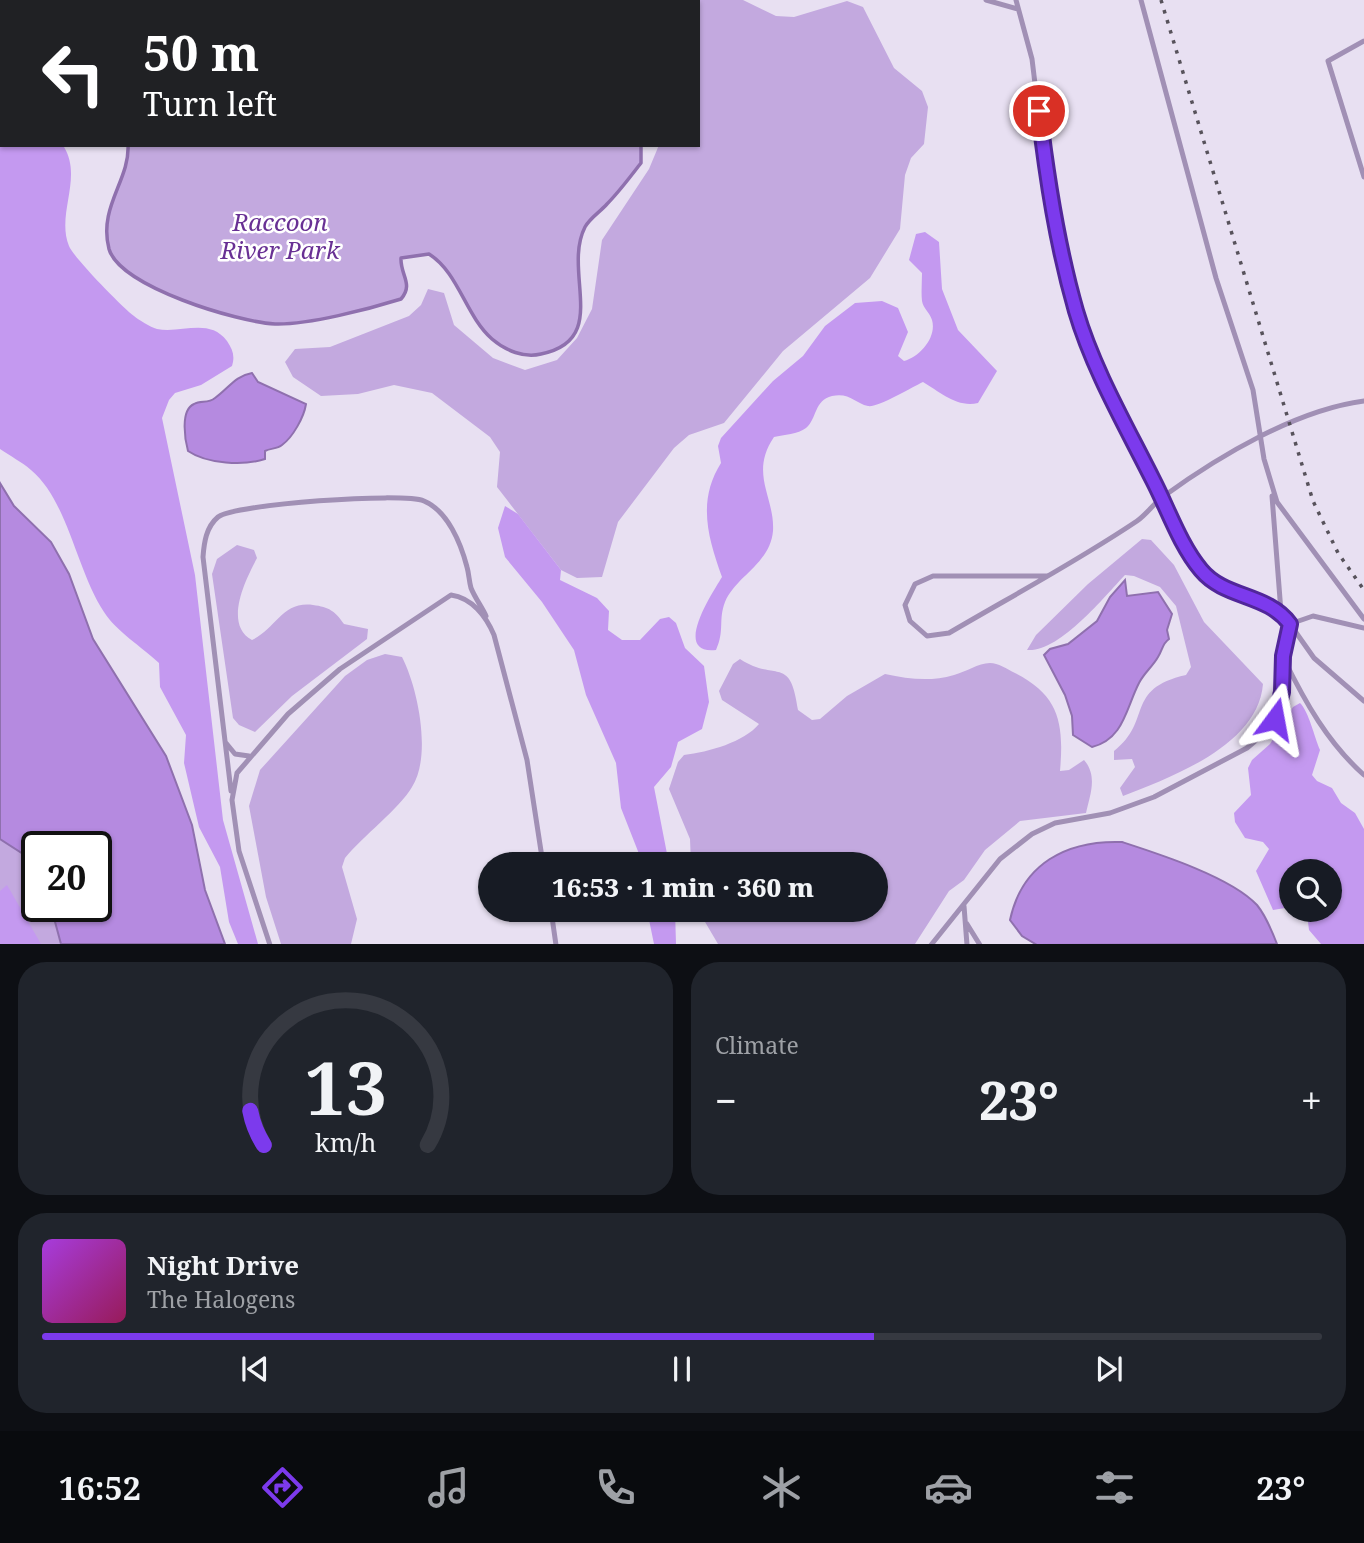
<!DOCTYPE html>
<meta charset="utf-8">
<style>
body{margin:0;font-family:"Noto Serif",serif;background:#20242c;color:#f1f3f6;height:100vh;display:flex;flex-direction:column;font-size:26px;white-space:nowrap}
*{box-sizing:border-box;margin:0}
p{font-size:23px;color:#9ea1a6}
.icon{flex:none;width:38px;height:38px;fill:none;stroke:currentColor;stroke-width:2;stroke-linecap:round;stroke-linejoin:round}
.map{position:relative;height:944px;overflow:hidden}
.side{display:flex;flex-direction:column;gap:18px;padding:18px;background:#0d0f14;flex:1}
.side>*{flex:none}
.guide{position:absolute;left:0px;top:0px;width:700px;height:147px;box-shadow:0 2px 5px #0004;background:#202124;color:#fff;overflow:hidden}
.fabs{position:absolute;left:1279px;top:859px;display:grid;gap:14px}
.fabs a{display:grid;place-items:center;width:63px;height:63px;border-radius:50%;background:#171b24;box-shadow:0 2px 5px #0004;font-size:35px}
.speed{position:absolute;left:21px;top:831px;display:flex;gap:14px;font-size:35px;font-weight:700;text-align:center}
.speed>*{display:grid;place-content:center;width:91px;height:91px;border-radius:50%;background:#171b24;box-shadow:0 2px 5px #0004;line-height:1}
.speed .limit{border:4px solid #111;border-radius:10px;background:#fff;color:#111}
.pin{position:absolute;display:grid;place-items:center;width:60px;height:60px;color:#fff;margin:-30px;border:4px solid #fff;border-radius:50%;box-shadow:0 2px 7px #0007}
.me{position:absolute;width:77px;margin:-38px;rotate:13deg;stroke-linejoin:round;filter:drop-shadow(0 0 5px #0008)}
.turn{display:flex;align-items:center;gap:24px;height:147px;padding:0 28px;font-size:32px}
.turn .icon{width:91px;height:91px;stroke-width:2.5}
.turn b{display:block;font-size:49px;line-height:60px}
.big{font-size:52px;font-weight:800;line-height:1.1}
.side .widget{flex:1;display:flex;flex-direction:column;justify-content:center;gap:10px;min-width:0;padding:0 24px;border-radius:28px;background:#20242c}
.side .dial{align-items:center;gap:0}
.dial svg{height:182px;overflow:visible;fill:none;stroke:#363941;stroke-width:7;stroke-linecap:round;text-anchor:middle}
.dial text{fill:#f1f3f6;stroke:none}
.song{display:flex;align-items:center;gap:21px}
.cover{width:84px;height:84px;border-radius:10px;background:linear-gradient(135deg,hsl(280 70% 55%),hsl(330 70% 35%))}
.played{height:7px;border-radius:4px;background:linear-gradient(90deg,#7c3aed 65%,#363941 65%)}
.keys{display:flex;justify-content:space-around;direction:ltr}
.heat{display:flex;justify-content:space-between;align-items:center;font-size:38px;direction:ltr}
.side .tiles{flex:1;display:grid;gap:18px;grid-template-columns:1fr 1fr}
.widget:last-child{grid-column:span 2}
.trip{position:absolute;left:478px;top:852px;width:410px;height:70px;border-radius:35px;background:#171b24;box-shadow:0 2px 5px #0004;font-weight:800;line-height:70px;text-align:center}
.dock{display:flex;height:112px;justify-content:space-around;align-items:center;background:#090b0e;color:#9ea1a6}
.dock .icon{width:49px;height:49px}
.dock .active{color:#7c3aed}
.dock b{font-size:32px;color:#f1f3f6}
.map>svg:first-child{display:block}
.green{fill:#c3a9df}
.forest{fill:#c499f0}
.water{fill:#b58ae0;stroke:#8f70ae;stroke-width:2}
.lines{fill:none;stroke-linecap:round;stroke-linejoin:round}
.stream{stroke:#8f70ae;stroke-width:3.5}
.service{stroke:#a190b5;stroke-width:5}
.rail{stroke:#57525b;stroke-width:3.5;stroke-dasharray:3.5 7;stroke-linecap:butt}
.route-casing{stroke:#51269a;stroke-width:18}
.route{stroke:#7c3aed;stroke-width:12}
.labels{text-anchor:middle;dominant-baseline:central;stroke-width:5;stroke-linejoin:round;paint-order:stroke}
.park-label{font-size:24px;font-style:italic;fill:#683094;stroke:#fff}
</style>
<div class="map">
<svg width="1364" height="945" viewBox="0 0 1364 945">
<rect width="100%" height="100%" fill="#e8e0f2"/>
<path class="green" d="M0,0H598L599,2H2V98Z
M630,0H743L776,16L794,17L847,1L863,7L894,68L922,91L928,107L924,144L911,158L905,175L900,229L870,278L783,351L724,423L689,435L674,448L618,522L602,577L577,578L561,570L497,487L500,452L490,437L432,393L394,385L358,394L321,396L293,377L285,362L295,349L330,347L409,316L421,305L428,289L444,293L454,325L493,358L525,370L557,360L577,338L592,309L602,240L649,169L659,145H698V2Z
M128,145H641V163C630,177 619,192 607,204C600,212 590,218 585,227C562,272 611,340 541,354C524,358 506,351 492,339C465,315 458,272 429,254L401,258C400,275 414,284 401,299C369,309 308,325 275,324C238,322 120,287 109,249C98,207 130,180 128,145Z
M1142,539L1151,540L1174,565L1204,622L1263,684C1258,746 1171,777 1123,796L1120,788L1135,767L1132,759L1114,760V751C1153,721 1124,689 1186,675L1191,667L1176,606L1160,587L1134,576L1125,575C1104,597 1059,653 1027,650L1036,635L1088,584Z
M237,545L254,550L257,558C246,579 223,624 252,640C276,629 282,601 313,605C329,607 335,611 344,624L368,629L367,639L292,696L255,732L239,725L233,718L212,574L217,559Z
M385,654L402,657C418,688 432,756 412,787C400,808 362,837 345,858L342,867L357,919L351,944H281L266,897L249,806L260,770L345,676L367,660Z
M740,659C777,683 790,654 798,710L812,720L820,719L847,696L885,674C909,679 930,682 954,675C966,672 978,663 990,663C998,663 1007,669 1015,673C1060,696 1064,724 1060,771L1069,770L1084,760C1098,776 1090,795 1086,813L1020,821L985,850L964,880L949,891L915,944H718L698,910H875V864H691L690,839L669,789L678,762L684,755C709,752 744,742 759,724L722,700L719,691L733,664Z
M0,783L37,847V906L78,907L90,944H0Z"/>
<path class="forest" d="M0,122L2,145L64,147C83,178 56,214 69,246C74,258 122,307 134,316C139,320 150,327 157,329C181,334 209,317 227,341C233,350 235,356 232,366L201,385L175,393L169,400L162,418L195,575L223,820L258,944H238L229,922L220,867L199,827L184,763L186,735L160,687L159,663C142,647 116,631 104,612C76,569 68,501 31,470C22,462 10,456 0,449Z
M925,232L939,242L942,289L958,330L997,371L978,403C957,408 940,392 923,382C912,387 878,408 868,406C855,403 849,392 832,396C814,400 817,419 806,428C798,434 784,435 774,437C749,474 775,497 773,531C770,564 736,576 725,602C718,620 725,630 716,650C671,655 713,592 722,577C708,538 697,501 721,463L718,446L721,438L773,381L803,356L825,326L855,303L882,301L898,308L908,332L898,356L904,361C920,357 937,337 932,320C930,313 923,308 922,301C921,292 922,282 922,273L909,260L916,234Z
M505,506L518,514L561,570L560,580L597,598L609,611L608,630L622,640H640L660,619L669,617L676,623L685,648L704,666L709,702L702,729L678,742L671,767L654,787L669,864H643L621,808L616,763L586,695L574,650L542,602L505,557L498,528Z
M1300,703C1309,712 1314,736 1320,750L1312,775L1317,781L1332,788L1341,803L1355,813L1364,829V944H1321L1309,930L1307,914L1302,910H1330V872H1292L1291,907L1273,910L1256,871L1269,849L1263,842L1245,838L1235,822L1234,813L1251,795L1248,768L1252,760L1270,744L1293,707Z
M7,885L41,944H0V891Z
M647,910H675L676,944H654Z"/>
<path class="water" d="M252,373L258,382L306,404C304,417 293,437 282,445C277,449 271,448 265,451V459C244,466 207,464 188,451C185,440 180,410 194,404C201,400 208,404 215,398C229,388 235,376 252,373Z
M0,483L14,506L51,542L69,574L93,639L166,756L192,825L205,890L225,944H61L51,907L96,906V847H37V880L23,854L0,839Z
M1125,580L1127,596L1158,592L1172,614L1167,630L1169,639C1162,644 1163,649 1158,657C1153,666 1144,673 1139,683C1126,708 1124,739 1092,747L1073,735L1072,716L1065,695L1044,655L1050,649L1068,644L1097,621L1110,597Z
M1122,842C1159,854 1231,877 1257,905C1266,916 1272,931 1277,944L1037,945L1022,936L1010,920C1022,864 1066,840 1122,842Z"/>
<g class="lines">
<path class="stream" d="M599,0V2
M0,96L2,98
M128,145C130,180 98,207 109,249C120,287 238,322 275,324C308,325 369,309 401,299C414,284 400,275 401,258L429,254C459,273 465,315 492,339C506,351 524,358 541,354C611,340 562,272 585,227C590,218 600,212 607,204C619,192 630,177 641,163V145"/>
<path class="service" d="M986,0L1018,9
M1141,0L1216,278L1253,390L1264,459L1277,502L1364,619
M1364,41L1328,61L1364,177
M1272,496L1281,612
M1047,576H933L915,584L905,605L910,621L927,636L949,633C1012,596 1076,562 1137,521C1147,514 1154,503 1164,496C1219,456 1296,410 1364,401
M1364,628L1313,616L1290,624L1314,658L1364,701
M1284,659C1305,702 1328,743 1364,775
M226,743L235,754L249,756
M231,791L203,557C204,543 206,527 218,517C234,504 403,492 424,501C448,511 461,544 467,567C469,574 469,581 471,588C475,598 482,607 486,616
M964,906L967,945
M551,910L556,945
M967,924L980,945
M270,945L239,851L232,800L237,773L288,714L340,669L451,595C472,598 486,616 494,635L527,760L543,864
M931,945L1000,859L1032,834L1055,823L1110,813L1154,797L1247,748L1268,730L1282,692L1283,656L1289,635L1290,624L1281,612L1254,598L1229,593L1201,571L1110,393L1076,312L1048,191L1032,59L1016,0"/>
<path class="rail" d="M1161,0L1313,501L1338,553L1364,590"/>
</g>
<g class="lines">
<g class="route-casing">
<path id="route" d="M1039,111C1047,179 1057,245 1076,311C1093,369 1126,426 1153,480C1168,509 1180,545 1201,570C1225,599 1267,593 1290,624L1283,656L1282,692L1275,719"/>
</g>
<use href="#route" class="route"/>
</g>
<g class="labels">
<g class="park-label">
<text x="280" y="221">Raccoon<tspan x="280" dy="28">River Park</tspan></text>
</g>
</g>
</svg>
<div class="fabs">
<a><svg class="icon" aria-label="search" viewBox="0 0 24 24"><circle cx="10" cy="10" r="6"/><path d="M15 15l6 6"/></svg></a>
</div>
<div class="speed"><div class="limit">20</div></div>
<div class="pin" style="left:1039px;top:111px;background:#d93025"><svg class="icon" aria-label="arrive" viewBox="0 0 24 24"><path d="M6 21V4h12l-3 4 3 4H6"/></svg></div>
<svg class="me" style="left:1275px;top:719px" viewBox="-20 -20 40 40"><path d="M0-17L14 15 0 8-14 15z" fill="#7c3aed" stroke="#fff" stroke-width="4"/></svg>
<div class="trip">16:53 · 1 min · 360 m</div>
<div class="guide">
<div class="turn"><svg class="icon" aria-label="left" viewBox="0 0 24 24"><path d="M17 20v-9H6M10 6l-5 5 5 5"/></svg><div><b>50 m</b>Turn left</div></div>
</div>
</div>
<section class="side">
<div class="tiles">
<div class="widget dial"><svg viewBox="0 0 100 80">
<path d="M14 69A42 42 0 1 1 86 69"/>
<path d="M14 69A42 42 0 0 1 8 54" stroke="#7c3aed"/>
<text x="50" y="56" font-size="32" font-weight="700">13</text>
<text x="50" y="72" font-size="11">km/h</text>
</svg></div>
<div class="widget"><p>Climate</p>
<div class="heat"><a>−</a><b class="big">23°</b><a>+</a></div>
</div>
<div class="widget">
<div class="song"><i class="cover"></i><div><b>Night Drive</b><p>The Halogens</p></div></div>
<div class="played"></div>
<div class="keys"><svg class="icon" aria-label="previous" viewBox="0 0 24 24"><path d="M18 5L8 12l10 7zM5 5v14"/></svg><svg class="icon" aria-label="pause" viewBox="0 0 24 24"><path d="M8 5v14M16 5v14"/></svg><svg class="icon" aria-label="next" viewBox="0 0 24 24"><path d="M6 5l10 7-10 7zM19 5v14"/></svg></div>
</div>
</div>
</section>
<nav class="dock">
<b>16:52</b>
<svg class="icon active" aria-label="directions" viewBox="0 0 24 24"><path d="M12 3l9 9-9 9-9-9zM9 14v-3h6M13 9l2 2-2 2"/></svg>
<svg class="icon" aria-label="music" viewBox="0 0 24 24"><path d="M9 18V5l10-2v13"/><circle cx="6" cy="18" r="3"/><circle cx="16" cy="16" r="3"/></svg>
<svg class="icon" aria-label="phone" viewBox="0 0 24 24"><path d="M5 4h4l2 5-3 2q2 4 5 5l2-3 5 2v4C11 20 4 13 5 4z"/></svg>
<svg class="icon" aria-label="climate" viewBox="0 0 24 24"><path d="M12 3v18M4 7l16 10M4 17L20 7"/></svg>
<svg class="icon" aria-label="car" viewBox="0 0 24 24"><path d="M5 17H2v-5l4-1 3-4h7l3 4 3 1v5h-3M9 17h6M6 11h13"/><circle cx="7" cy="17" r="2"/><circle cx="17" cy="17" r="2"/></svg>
<svg class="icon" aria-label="filters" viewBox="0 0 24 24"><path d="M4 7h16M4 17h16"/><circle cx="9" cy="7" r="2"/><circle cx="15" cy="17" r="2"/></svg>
<b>23°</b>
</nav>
